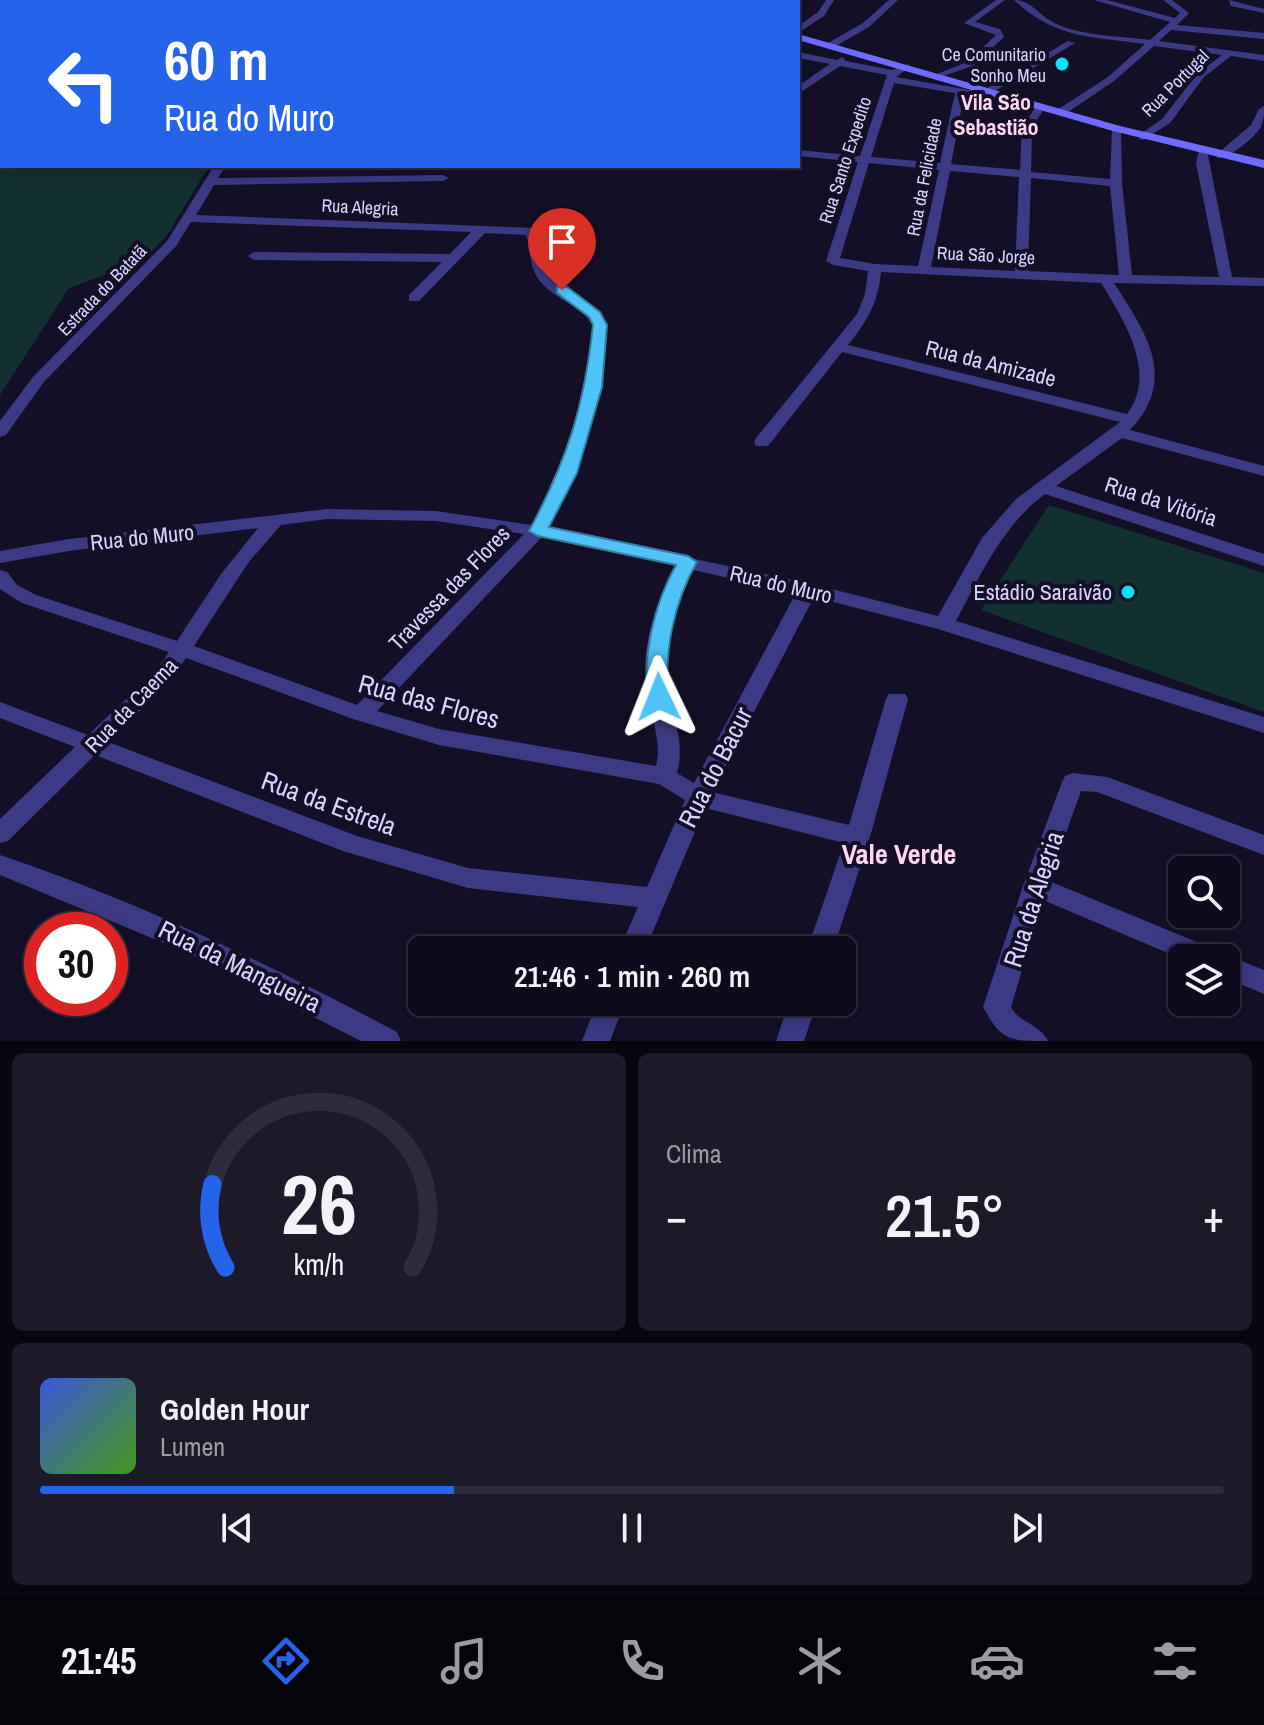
<!DOCTYPE html>
<html lang="pt">
<meta charset="utf-8">
<style>
body{margin:0;font-family:"Archivo Narrow",sans-serif;background:#1c1929;color:#f1f3f6;height:100vh;display:flex;flex-direction:column;font-size:30px;white-space:nowrap}
*{box-sizing:border-box;margin:0}
p{font-size:26px;color:#9b9ba3}
.icon{flex:none;width:44px;height:44px;fill:none;stroke:currentColor;stroke-width:2;stroke-linecap:round;stroke-linejoin:round}
.map{position:relative;height:1041px;overflow:hidden}
.sheet{display:flex;flex-direction:column;gap:12px;padding:12px;background:#08060f;flex:1}
.sheet>*{flex:none}
.hud{position:absolute;left:0px;top:0px;width:800px;height:168px;box-shadow:0 4px 20px #0003,0 0 0 2px #2e2b3b;background:#2563eb;color:#fff;overflow:hidden}
.tools{position:absolute;left:1168px;top:856px;display:grid;gap:16px}
.tools a{display:grid;place-items:center;width:72px;height:72px;border-radius:12px;background:#0e0b1c;box-shadow:0 4px 20px #0003,0 0 0 2px #2e2b3b;font-size:40px}
.speed{position:absolute;left:24px;top:912px;display:flex;gap:16px;font-size:40px;font-weight:700;text-align:center}
.speed>*{display:grid;place-content:center;width:104px;height:104px;border-radius:50%;background:#0e0b1c;box-shadow:0 4px 20px #0003,0 0 0 2px #2e2b3b;line-height:1}
.speed .limit{border:12px solid #d22;background:#fff;color:#111}
.pin{position:absolute;display:grid;place-items:center;width:68px;height:68px;color:#fff;margin:-82px -34px;border-radius:50% 50% 50% 0;rotate:-45deg;box-shadow:0 0 8px #0007}
.pin .icon{rotate:45deg}
.me{position:absolute;width:88px;margin:-44px;rotate:358deg;stroke-linejoin:round;filter:drop-shadow(0 0 6px #0008)}
.turn{display:flex;align-items:center;gap:28px;height:168px;padding:0 32px;font-size:36px}
.turn .icon{width:104px;height:104px;stroke-width:2.5}
.turn b{display:block;font-size:56px;line-height:68px}
.big{font-size:60px;font-weight:600;line-height:1.1}
.sheet .card{flex:1;display:flex;flex-direction:column;justify-content:center;gap:12px;min-width:0;padding:0 28px;border-radius:12px;background:#1c1929}
.sheet .dial{align-items:center;gap:0}
.dial svg{height:208px;overflow:visible;fill:none;stroke:#2e2b3b;stroke-width:7;stroke-linecap:round;text-anchor:middle}
.dial text{fill:#f1f3f6;stroke:none}
.song{display:flex;align-items:center;gap:24px}
.cover{width:96px;height:96px;border-radius:12px;background:linear-gradient(135deg,hsl(230 70% 55%),hsl(100 70% 35%))}
.played{height:8px;border-radius:4px;background:linear-gradient(90deg,#2563eb 35%,#2e2b3b 35%)}
.keys{display:flex;justify-content:space-around;direction:ltr}
.heat{display:flex;justify-content:space-between;align-items:center;font-size:44px;direction:ltr}
.sheet .tiles{flex:1;display:grid;gap:12px;grid-template-columns:1fr 1fr}
.card:last-child{grid-column:span 2}
.trip{position:absolute;left:408px;top:936px;width:448px;height:80px;border-radius:12px;background:#0e0b1c;box-shadow:0 4px 20px #0003,0 0 0 2px #2e2b3b;font-weight:600;line-height:80px;text-align:center}
.tabs{display:flex;height:128px;justify-content:space-around;align-items:center;background:#06040b;color:#9b9ba3}
.tabs .icon{width:56px;height:56px}
.tabs .on{color:#2563eb}
.tabs b{font-size:36px;color:#f1f3f6}
.map>svg:first-child{display:block}
.green{fill:#12302f}
.lines{fill:none;stroke-linecap:round;stroke-linejoin:round}
.street{fill:#3d3a85;fill-rule:evenodd}
.secondary{fill:#6f6bff;fill-rule:evenodd}
.route{fill:#4fc3f7;stroke:#337fa1;stroke-width:2}
.poi-dot{fill:#00e5ff;stroke:#130f26;stroke-width:3}
.labels{text-anchor:middle;dominant-baseline:central;stroke-width:8;stroke-linejoin:round;paint-order:stroke}
.far-poi-label{font-size:18px;fill:#d9d4ff;stroke:#130f26;text-anchor:end}
.far-street-label{font-size:18px;fill:#d9d4ff;stroke:#130f26}
.far-quarter-label{font-size:22px;font-weight:bold;fill:#ffd6f0;stroke:#130f26}
.street-label{font-size:22px;fill:#d9d4ff;stroke:#130f26}
.poi-label{font-size:22px;fill:#d9d4ff;stroke:#130f26;text-anchor:end}
.near-street-label{font-size:26px;fill:#d9d4ff;stroke:#130f26}
.near-neighbourhood-label{font-size:28px;font-weight:bold;fill:#ffd6f0;stroke:#130f26}
</style>
<div class="map">
<svg width="1264" height="1041" viewBox="0 0 1264 1041">
<rect width="100%" height="100%" fill="#130f26"/>
<path class="green" d="M0,0H259L2,2V166H209L168,234L143,261L69,288L0,395Z
M1049,505L1264,573V712L981,610Z"/>
<g class="lines">
<path class="street" d="M436,0H445L446,2H437Z
M578,0H591L593,2H580Z
M826,0H834L824,16L798,33V26L818,12Z
M889,0H898L869,27L834,47H828V43L863,23Z
M996,0H1005L975,22L1000,29L1004,37L973,66L937,78V74L967,62L996,35L964,23Z
M1014,0C1030,0 1038,14 1051,21C1075,36 1122,36 1150,40L1170,22L1094,0H1107L1175,18L1180,13L1163,0H1172L1189,13L1177,25L1264,33V39L1171,30L1159,41L1264,55V61L1231,56L1204,77L1170,123L1143,140L1139,139V135L1162,119L1198,73L1222,55L1154,46L1114,81L1065,114H1057V110L1108,77L1145,44C1092,37 1055,39 1014,0Z
M1229,0L1264,9V13L1231,6Z
M1068,41L1075,43L990,94L1046,106L1032,127L1031,172L1110,179L1112,129L1121,127L1122,183L1132,275L1219,277L1196,163L1199,150H1207L1232,277L1264,278V286L1114,283C1147,334 1178,379 1130,430L1264,466V476L1122,438L1056,486L1264,554V566L1045,494C1002,526 981,574 956,621L1264,717V733L938,629L814,597L712,792L849,825L886,699L889,694H905L908,699L870,837L833,950H807L844,843L705,808L645,950H619L638,907L468,888L343,851L95,755L8,841L0,843V819L75,747L0,718V702L88,735L154,673L169,652L22,603L0,589V570L7,572L17,585L36,595L177,641L221,574L258,528L69,551L0,563V551L69,539L327,509L436,511L532,525L565,458L586,387L593,325C579,302 547,298 535,273C529,261 530,247 526,235L485,233L419,301H409V295L442,262L254,260L248,256L254,252L450,254L471,232L191,222L176,246L43,383L6,435L0,437V421L33,377L167,241L214,166H226L218,178L443,175L449,178L443,181L214,185L196,215L535,228L548,274L594,307L607,325L602,387L581,458L549,528L808,583L938,616L982,538L1016,499L1120,422L842,352L768,446H756L754,442L756,438L857,314L865,294L868,271L833,265L826,261L858,162L798,156V150L860,156L887,75L840,66L798,94V86L830,64L798,58V52L837,60L842,57L846,61L892,70L909,64V68L896,77L986,93V89ZM894,83L955,93L940,163L871,157ZM964,95L1035,108L1022,127L1020,170L951,164ZM869,163L939,170L918,266L875,264L840,258ZM950,171L1019,177L1015,271L931,267ZM1031,178L1110,186L1119,275L1028,271ZM881,272L1101,283C1124,320 1158,373 1127,414L848,345C867,321 878,303 881,272ZM327,519L436,521L524,534L357,705L194,646L248,563L281,525ZM542,537L676,566C655,603 640,650 647,692C651,718 662,740 656,766L439,729L377,711ZM693,570L796,593L694,783L677,773C685,743 674,721 668,692C661,651 674,606 693,570ZM186,658L353,719L439,745L659,784L685,800L647,887L468,868L357,836L108,742L168,683Z
M1264,106C1264,113 1264,120 1261,127C1254,138 1229,159 1217,158V154L1251,125L1259,109Z
M1073,773L1107,777L1264,835V855L1097,792L1081,791L1049,881L1216,950L1220,957L1226,955L1264,970V994L1226,978V958L1182,959L1043,900L1011,1007C1019,1023 1040,1024 1048,1041C1008,1041 1002,1041 983,1007L1023,886L1062,782L1065,776Z
M0,855C137,901 269,964 397,1032L401,1041H361L188,953L0,875Z
M597,1002H625L610,1041H582Z
M789,1002H817L804,1041H776Z"/>
<path class="secondary" d="M646,0H662L664,2H648Z
M798,34L1120,126L1264,160V168L1113,131L798,40Z"/>
</g>
<path class="route" d="M557,287H567L600,312L607,325L602,387L577,473L549,527L688,556L697,562C675,600 662,654 670,697L659,705L648,697C642,655 655,602 676,565L538,536L529,531C568,458 584,407 593,325L589,317L557,293Z"/>
<g class="poi-dot">
<circle cx="1062" cy="64" r="8"/>
<circle cx="1128" cy="592" r="8"/>
</g>
<g class="labels">
<g class="far-poi-label">
<text x="1046" y="54">Ce Comunitario<tspan x="1046" dy="21">Sonho Meu</tspan></text>
</g>
<g class="far-street-label">
<text transform="translate(1175 83) rotate(-45)">Rua Portugal</text>
<text transform="translate(845 160) rotate(-72)">Rua Santo Expedito</text>
<text transform="translate(924 177) rotate(-79)">Rua da Felicidade</text>
<text transform="translate(360 207) rotate(3)">Rua Alegria</text>
<text transform="translate(986 255) rotate(3)">Rua São Jorge</text>
<text transform="translate(102 290) rotate(-46)">Estrada do Batatã</text>
</g>
<g class="far-quarter-label">
<text x="996" y="102">Vila São<tspan x="996" dy="25">Sebastião</tspan></text>
</g>
<g class="street-label">
<text transform="translate(991 363) rotate(14)">Rua da Amizade</text>
<text transform="translate(1161 501) rotate(18)">Rua da Vitória</text>
<text transform="translate(142 537) rotate(-6)">Rua do Muro</text>
<text transform="translate(781 584) rotate(13)">Rua do Muro</text>
<text transform="translate(449 588) rotate(-46)">Travessa das Flores</text>
<text transform="translate(131 705) rotate(-46)">Rua da Caema</text>
</g>
<g class="poi-label">
<text x="1112" y="592">Estádio Saraivão</text>
</g>
<g class="near-street-label">
<text transform="translate(429 701) rotate(15)">Rua das Flores</text>
<text transform="translate(715 767) rotate(-63)">Rua do Bacur</text>
<text transform="translate(329 803) rotate(20)">Rua da Estrela</text>
<text transform="translate(1033 899) rotate(-72)">Rua da Alegria</text>
<text transform="translate(240 966) rotate(26)">Rua da Mangueira</text>
</g>
<g class="near-neighbourhood-label">
<text x="899" y="854">Vale Verde</text>
</g>
</g>
</svg>
<div class="tools">
<a><svg class="icon" aria-label="search" viewBox="0 0 24 24"><circle cx="10" cy="10" r="6"/><path d="M15 15l6 6"/></svg></a>
<a><svg class="icon" aria-label="layers" viewBox="0 0 24 24"><path d="M12 4l9 5-9 5-9-5zM3 14l9 5 9-5"/></svg></a>
</div>
<div class="speed"><div class="limit">30</div></div>
<div class="pin" style="left:562px;top:290px;background:#d93025"><svg class="icon" aria-label="arrive" viewBox="0 0 24 24"><path d="M6 21V4h12l-3 4 3 4H6"/></svg></div>
<svg class="me" style="left:659px;top:697px" viewBox="-20 -20 40 40"><path d="M0-17L14 15 0 8-14 15z" fill="#4fc3f7" stroke="#fff" stroke-width="4"/></svg>
<div class="trip">21:46 · 1 min · 260 m</div>
<div class="hud">
<div class="turn"><svg class="icon" aria-label="left" viewBox="0 0 24 24"><path d="M17 20v-9H6M10 6l-5 5 5 5"/></svg><div><b>60 m</b>Rua do Muro</div></div>
</div>
</div>
<section class="sheet">
<div class="tiles">
<div class="card dial"><svg viewBox="0 0 100 80">
<path d="M14 69A42 42 0 1 1 86 69"/>
<path d="M14 69A42 42 0 0 1 9 37" stroke="#2563eb"/>
<text x="50" y="56" font-size="32" font-weight="700">26</text>
<text x="50" y="72" font-size="11">km/h</text>
</svg></div>
<div class="card"><p>Clima</p>
<div class="heat"><a>−</a><b class="big">21.5°</b><a>+</a></div>
</div>
<div class="card">
<div class="song"><i class="cover"></i><div><b>Golden Hour</b><p>Lumen</p></div></div>
<div class="played"></div>
<div class="keys"><svg class="icon" aria-label="previous" viewBox="0 0 24 24"><path d="M18 5L8 12l10 7zM5 5v14"/></svg><svg class="icon" aria-label="pause" viewBox="0 0 24 24"><path d="M8 5v14M16 5v14"/></svg><svg class="icon" aria-label="next" viewBox="0 0 24 24"><path d="M6 5l10 7-10 7zM19 5v14"/></svg></div>
</div>
</div>
</section>
<nav class="tabs">
<b>21:45</b>
<svg class="icon on" aria-label="directions" viewBox="0 0 24 24"><path d="M12 3l9 9-9 9-9-9zM9 14v-3h6M13 9l2 2-2 2"/></svg>
<svg class="icon" aria-label="music" viewBox="0 0 24 24"><path d="M9 18V5l10-2v13"/><circle cx="6" cy="18" r="3"/><circle cx="16" cy="16" r="3"/></svg>
<svg class="icon" aria-label="phone" viewBox="0 0 24 24"><path d="M5 4h4l2 5-3 2q2 4 5 5l2-3 5 2v4C11 20 4 13 5 4z"/></svg>
<svg class="icon" aria-label="climate" viewBox="0 0 24 24"><path d="M12 3v18M4 7l16 10M4 17L20 7"/></svg>
<svg class="icon" aria-label="car" viewBox="0 0 24 24"><path d="M5 17H2v-5l4-1 3-4h7l3 4 3 1v5h-3M9 17h6M6 11h13"/><circle cx="7" cy="17" r="2"/><circle cx="17" cy="17" r="2"/></svg>
<svg class="icon" aria-label="filters" viewBox="0 0 24 24"><path d="M4 7h16M4 17h16"/><circle cx="9" cy="7" r="2"/><circle cx="15" cy="17" r="2"/></svg>
</nav>
